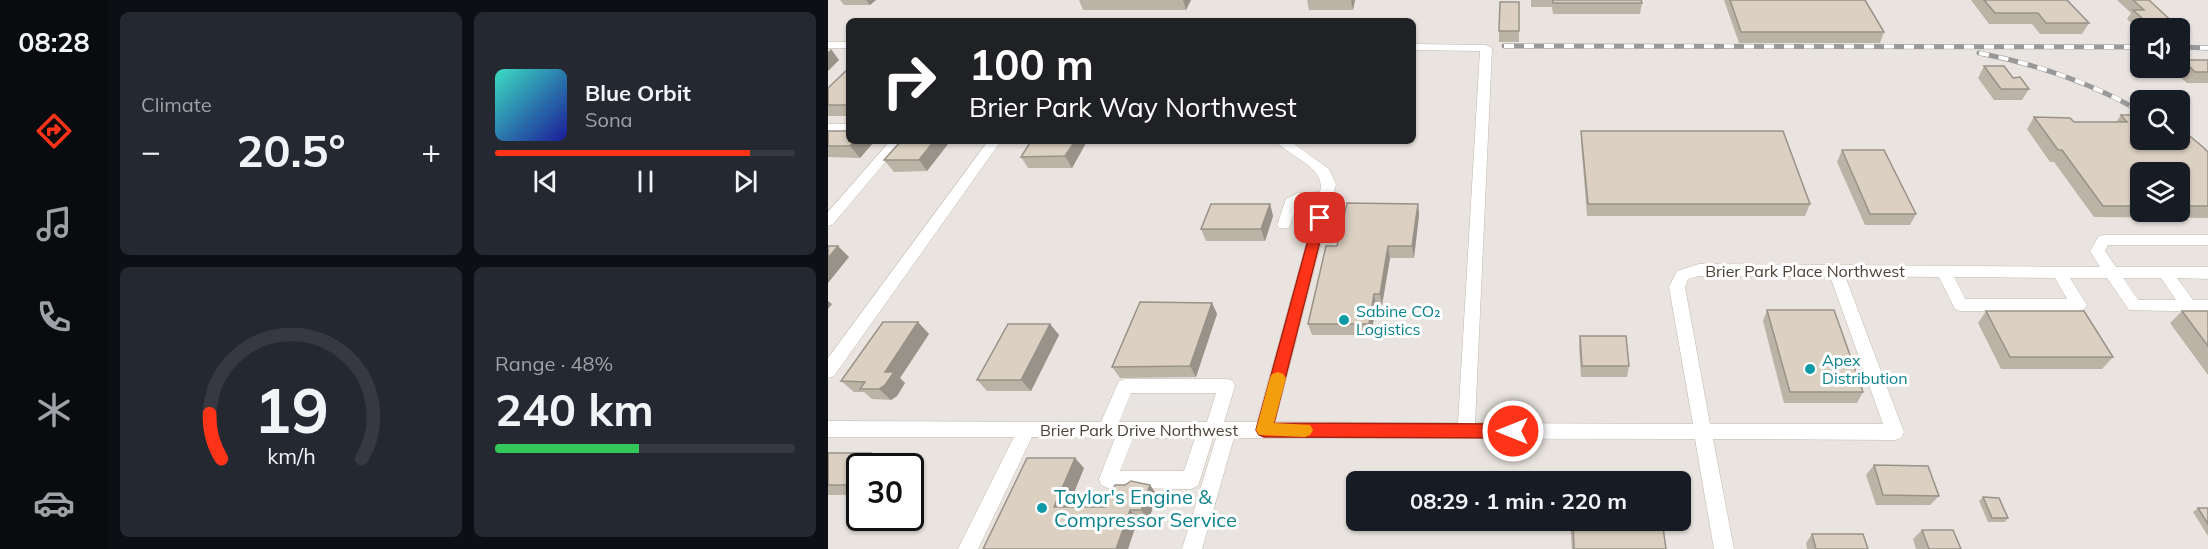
<!DOCTYPE html>
<meta charset="utf-8">
<style>
body{margin:0;font-family:Mulish,sans-serif;background:#242831;color:#f1f3f6;height:100vh;display:flex;flex-direction:column;font-size:22px;white-space:nowrap}
*{box-sizing:border-box;margin:0}
p{font-size:20px;color:#9ea1a6}
.icon{flex:none;width:33px;height:33px;fill:none;stroke:currentColor;stroke-width:2;stroke-linecap:round;stroke-linejoin:round}
.map{position:relative;flex:1;overflow:hidden}
.details{display:flex;flex-direction:column;gap:12px;padding:12px;background:#0d0f14;width:720px}
.details>*{flex:none}
.hud{position:absolute;left:18px;top:18px;width:570px;height:126px;border-radius:9px;box-shadow:0 2px 4px #0004;background:#202124;color:#fff;overflow:hidden}
.fabs{position:absolute;left:1302px;top:18px;display:grid;gap:12px}
.fabs a{display:grid;place-items:center;width:60px;height:60px;border-radius:9px;background:#171b24;box-shadow:0 2px 4px #0004;font-size:30px}
.speed{position:absolute;left:18px;top:453px;display:flex;gap:12px;font-size:30px;font-weight:700;text-align:center}
.speed>*{display:grid;place-content:center;width:78px;height:78px;border-radius:50%;background:#171b24;box-shadow:0 2px 4px #0004;line-height:1}
.speed .limit{border:3px solid #111;border-radius:9px;background:#fff;color:#111}
.pin{position:absolute;display:grid;place-items:center;width:51px;height:51px;color:#fff;margin:-26px;border-radius:12px;box-shadow:0 3px 9px #0006}
.me{position:absolute;width:66px;margin:-33px;rotate:270deg;stroke-linejoin:round;filter:drop-shadow(0 0 4px #0008)}
.turn{display:flex;align-items:center;gap:21px;height:126px;padding:0 24px;font-size:27px}
.turn .icon{width:78px;height:78px;stroke-width:2.5}
.turn b{display:block;font-size:42px;line-height:51px}
.big{font-size:45px;font-weight:700;line-height:1.1}
.details .card{flex:1;display:flex;flex-direction:column;justify-content:center;gap:9px;min-width:0;padding:0 21px;border-radius:9px;background:#242831}
.details .dial{align-items:center;gap:0}
.dial svg{height:156px;overflow:visible;fill:none;stroke:#363941;stroke-width:7;stroke-linecap:round;text-anchor:middle}
.dial text{fill:#f1f3f6;stroke:none}
.song{display:flex;align-items:center;gap:18px}
.cover{width:72px;height:72px;border-radius:9px;background:linear-gradient(135deg,hsl(170 70% 55%),hsl(240 70% 35%))}
.played{height:6px;border-radius:3px;background:linear-gradient(90deg,#ff3318 85%,#363941 85%)}
.keys{display:flex;justify-content:space-around;direction:ltr}
.heat{display:flex;justify-content:space-between;align-items:center;font-size:33px;direction:ltr}
.charge{height:9px;border-radius:4px;background:linear-gradient(90deg,#34c759 48%,#363941 0)}
.details .tiles{flex:1;display:grid;gap:12px;grid-template-columns:repeat(2,1fr)}
.trip{position:absolute;left:518px;top:471px;width:345px;height:60px;border-radius:9px;background:#171b24;box-shadow:0 2px 4px #0004;font-weight:700;line-height:60px;text-align:center}
main{display:flex;flex:1;min-height:0}
.tabs{display:flex;flex-direction:column;width:108px;justify-content:space-around;align-items:center;background:#090b0e;color:#9ea1a6}
.tabs .icon{width:42px;height:42px}
.tabs .on{color:#ff3318}
.tabs b{font-size:27px;color:#f1f3f6}
.map>svg:first-child{display:block}
.industrial{fill:#e9e4df;fill-rule:evenodd}
.parking{fill:#e7e5e2}
.lines{fill:none;stroke-linecap:round;stroke-linejoin:round}
.minor-casing{stroke:#c2baac;stroke-width:1}
.minor{fill:#fff;fill-rule:evenodd}
.rail-casing{stroke:#999;stroke-width:5}
.rail{stroke:#fff;stroke-width:4;stroke-dasharray:10;stroke-linecap:butt}
.wall{fill:#bcb3a7;fill-rule:evenodd}
.shaded-wall{fill:#999288}
.building{fill:#dbd0c2;stroke:#999288;stroke-width:1.5}
.route{fill:#ff3318;stroke:#a62110;stroke-width:1.5}
.slow{fill:#f59e0b}
.culture-dot{fill:#0f9aa8;stroke:#fff;stroke-width:2}
.labels{text-anchor:middle;dominant-baseline:central;stroke-width:6;stroke-linejoin:round;paint-order:stroke}
.street-label{font-size:16px;fill:#4b4237;stroke:#fff}
.culture-label{font-size:16px;fill:#0d838f;stroke:#fff;text-anchor:start}
.near-culture-label{font-size:20px;fill:#0d838f;stroke:#fff;text-anchor:start}
</style>
<main>
<nav class="tabs">
<b>08:28</b>
<svg class="icon on" aria-label="directions" viewBox="0 0 24 24"><path d="M12 3l9 9-9 9-9-9zM9 14v-3h6M13 9l2 2-2 2"/></svg>
<svg class="icon" aria-label="music" viewBox="0 0 24 24"><path d="M9 18V5l10-2v13"/><circle cx="6" cy="18" r="3"/><circle cx="16" cy="16" r="3"/></svg>
<svg class="icon" aria-label="phone" viewBox="0 0 24 24"><path d="M5 4h4l2 5-3 2q2 4 5 5l2-3 5 2v4C11 20 4 13 5 4z"/></svg>
<svg class="icon" aria-label="climate" viewBox="0 0 24 24"><path d="M12 3v18M4 7l16 10M4 17L20 7"/></svg>
<svg class="icon" aria-label="car" viewBox="0 0 24 24"><path d="M5 17H2v-5l4-1 3-4h7l3 4 3 1v5h-3M9 17h6M6 11h13"/><circle cx="7" cy="17" r="2"/><circle cx="17" cy="17" r="2"/></svg>
</nav>
<section class="details">
<div class="tiles">
<div class="card"><p>Climate</p>
<div class="heat"><a>−</a><b class="big">20.5°</b><a>+</a></div>
</div>
<div class="card">
<div class="song"><i class="cover"></i><div><b>Blue Orbit</b><p>Sona</p></div></div>
<div class="played"></div>
<div class="keys"><svg class="icon" aria-label="previous" viewBox="0 0 24 24"><path d="M18 5L8 12l10 7zM5 5v14"/></svg><svg class="icon" aria-label="pause" viewBox="0 0 24 24"><path d="M8 5v14M16 5v14"/></svg><svg class="icon" aria-label="next" viewBox="0 0 24 24"><path d="M6 5l10 7-10 7zM19 5v14"/></svg></div>
</div>
<div class="card dial"><svg viewBox="0 0 100 80">
<path d="M14 69A42 42 0 1 1 86 69"/>
<path d="M14 69A42 42 0 0 1 8 46" stroke="#ff3318"/>
<text x="50" y="56" font-size="32" font-weight="700">19</text>
<text x="50" y="72" font-size="11">km/h</text>
</svg></div>
<div class="card"><p>Range · 48%</p><b class="big">240 km</b><div class="charge"></div></div>
</div>
</section>
<div class="map">
<svg width="1380" height="549" viewBox="0 0 1380 549">
<rect width="100%" height="100%" fill="#f6f2ea"/>
<path class="industrial" d="M0,0H1380V549H0ZM21,21H585V141H21ZM1312,28H1352V68H1312ZM1312,100H1352V140H1312ZM1312,172H1352V212H1312ZM32,466H82V518H32ZM528,482H852V520H528Z"/>
<path class="parking" d="M308,392H382L378,405L303,404Z"/>
<g class="lines">
<g class="minor-casing">
<path id="minor" d="M0,42H21V48H0Z
M585,44L658,45L664,48L647,423L865,424L841,287L849,271L871,264L1272,267L1262,251L1271,236L1276,235H1380V245H1280L1277,251L1288,267H1380V279L1349,278L1365,300H1380V312L1301,310L1279,278H1242L1259,305L1256,309L1251,311H1132L1127,309L1111,277L1017,276L1076,432L1073,438L1067,440L885,439L906,549H886L867,439L406,438L374,549H354L388,438H385L370,486L363,489L280,488L273,485L271,479L287,438L204,437L150,549H130L186,437H0V421L273,422L291,381L297,379H399L405,381L407,386L396,422H429L490,201L469,205L461,228H451L449,225L458,199L470,193L492,192C499,167 461,157 448,141H462L501,169L508,184L447,422L630,423L652,51L585,50ZM871,276H1002L1055,424H882L857,287L860,279ZM1126,277L1227,278L1239,299H1137ZM1295,278H1333L1348,300H1310ZM303,393H388L379,422H291ZM305,438H367L356,471H292Z
M0,124H21V132H0Z
M62,141H75L5,224L0,226V212Z
M160,141H173L6,376L0,378V358Z"/>
</g>
<use href="#minor" class="minor"/>
<g class="rail-casing">
<path id="rail" d="M676,46L1312,47
M1352,47L1380,48
M1151,53C1208,64 1261,82 1312,111"/>
</g>
<use href="#rail" class="rail"/>
</g>
<path class="wall" d="M12,0H48L42,5H16Z
M251,0H363L358,10H255Z
M479,0H527L525,10H481Z
M703,0H813L814,3L812,14H725L724,7H703Z
M896,0H1037L1056,32L1052,43H911Z
M1143,0H1239L1261,23L1254,34H1212L1204,24H1161Z
M1289,0H1321L1353,30L1352,31V28H1312V32L1299,19L1303,13Z
M691,2V42H671V31Z
M1355,60H1380V83H1359L1347,72L1350,68H1352V66Z
M1156,66L1185,78L1201,89L1194,100H1166L1150,78Z
M21,68V116H0V88Z
M1293,115L1312,140L1380,152V218L1266,217L1226,162H1222L1199,129L1206,117L1246,122H1288ZM1312,172H1352V212H1312Z
M0,131L21,141H43L45,143L32,158L0,157Z
M753,131L982,204L977,216H759L753,142Z
M203,141H257L258,143L244,168H200L193,157Z
M120,144L99,171L66,172L56,160Z
M1014,150L1088,214L1082,225H1037L1009,162Z
M442,204L445,216L437,241H378L373,229Z
M590,204L591,215L586,258H562L554,305H548L543,335H484L480,324L509,246Z
M384,303L389,314L368,377L292,378L284,367Z
M939,310L1035,392L1029,403H956L935,321Z
M1158,311L1285,357L1274,369H1173L1150,323Z
M1354,311H1380V375L1342,323Z
M222,324L231,335L203,391H159L149,380Z
M101,334L72,378L77,383L69,396L63,400L44,399L36,392H26L13,381Z
M752,336L801,366L799,377H753L751,347Z
M0,453L56,463L54,466H32V495H0Z
M1046,465L1111,496L1102,505H1048L1038,475Z
M256,468L240,507H278L322,485L329,495L321,519H310L300,549H155Z
M1155,497L1180,518L1177,522H1160L1151,501Z
M1370,508H1380V536L1365,512Z
M742,520H834L838,549H744Z
M1094,530L1133,549H1088L1085,539Z
M984,534L1040,549H979L978,543Z"/>
<path class="shaded-wall" d="M38,0H48L42,5Z
M355,0H363L358,10Z
M523,0H527L525,10Z
M3,49L11,60L0,71V52Z
M27,141H43L45,143L32,158L22,146Z
M106,141H118L120,144L99,171L91,160Z
M247,141H257L258,143L244,168L237,156Z
M442,204L445,216L437,241L433,229Z
M590,204L591,215L586,258L584,246Z
M10,246L21,257L0,283V258Z
M560,246L562,258L554,305L552,294Z
M546,294L548,305L543,335L541,324Z
M0,301L4,304L0,309Z
M384,303L389,314L368,377L362,366Z
M90,322L101,334L72,378L77,383L69,396L63,400L51,389L57,372Z
M222,324L231,335L203,391L193,380Z
M43,453L56,463L54,466H35Z
M247,458L256,468L236,517L226,507Z
M32,471V491L23,485Z
M322,485L329,495L321,519L313,510Z
M302,510L310,519L300,549H288Z"/>
<path class="building" d="M725,0H813L814,3H725Z
M902,0H1037L1056,32H913Z
M1156,0H1239L1261,23H1218L1210,13H1167Z
M1305,0H1321L1353,30H1352V28H1325L1305,10H1316Z
M672,2H691V31H671Z
M1355,60H1380V72H1367Z
M1156,66H1176L1185,78L1192,77L1201,89H1173Z
M21,68V105H0V88Z
M1293,115H1308L1312,120V140H1352V128L1375,147L1380,152V206H1352V172H1312V206H1275L1234,150H1230L1206,117L1242,118L1246,122H1299Z
M0,131H21V141H27L22,146H0Z
M753,131H955L982,204H760Z
M73,141H106L91,160H56Z
M203,141H247L237,156L193,157Z
M1014,150H1056L1088,214H1042Z
M519,203L590,204L584,246H560L552,294H546L541,324H480L498,246H509Z
M383,204H442L433,229H373Z
M0,246H10L0,258Z
M312,302L384,303L362,366L284,367Z
M939,310H1006L1035,392H962Z
M1158,311H1256L1285,357H1182Z
M1354,311H1380V346Z
M55,322H90L57,372H66L57,385L51,389H32L37,382L13,381Z
M180,324H222L193,380H149Z
M752,336H798L801,366H754Z
M0,453H43L35,466H32V471L23,485H0Z
M199,458H247L226,507H278L287,485H297L303,481L322,485L313,510H302L288,549H155Z
M1046,465L1100,466L1111,496L1055,495Z
M1155,497L1171,498L1180,518H1164Z
M1370,508H1380V524Z
M745,520H834L838,549H746Z
M1094,530H1125L1133,549H1101Z
M984,534H1035L1040,549H988Z"/>
<path class="route" d="M492,213L498,218L446,423L685,424L691,426L693,431L691,436L685,438L436,437L431,435L428,430L486,218Z"/>
<path class="slow" d="M450,372L455,374L458,378L446,423L482,425L485,430L482,435L477,437L431,435L428,430L442,378L444,374Z"/>
<g class="culture-dot">
<circle cx="516" cy="320" r="6"/>
<circle cx="982" cy="369" r="6"/>
<circle cx="214" cy="508" r="6"/>
</g>
<g class="labels">
<g class="street-label">
<text x="977" y="271">Brier Park Place Northwest</text>
<text x="311" y="430">Brier Park Drive Northwest</text>
</g>
<g class="culture-label">
<text x="528" y="311">Sabine CO₂<tspan x="528" dy="18">Logistics</tspan></text>
<text x="994" y="360">Apex<tspan x="994" dy="18">Distribution</tspan></text>
</g>
<g class="near-culture-label">
<text x="226" y="496">Taylor's Engine &amp;<tspan x="226" dy="23">Compressor Service</tspan></text>
</g>
</g>
</svg>
<div class="fabs">
<a><svg class="icon" aria-label="sound" viewBox="0 0 24 24"><path d="M4 9h4l5-4v14l-5-4H4zM17 9q2 3 0 6"/></svg></a>
<a><svg class="icon" aria-label="search" viewBox="0 0 24 24"><circle cx="10" cy="10" r="6"/><path d="M15 15l6 6"/></svg></a>
<a><svg class="icon" aria-label="layers" viewBox="0 0 24 24"><path d="M12 4l9 5-9 5-9-5zM3 14l9 5 9-5"/></svg></a>
</div>
<div class="speed"><div class="limit">30</div></div>
<div class="pin" style="left:492px;top:218px;background:#d93025"><svg class="icon" aria-label="arrive" viewBox="0 0 24 24"><path d="M6 21V4h12l-3 4 3 4H6"/></svg></div>
<svg class="me" style="left:685px;top:431px" viewBox="-20 -20 40 40"><circle r="17" fill="#ff3318" stroke="#fff" stroke-width="3"/><path d="M0-11L8 9 0 5-8 9z" fill="#fff"/></svg>
<div class="trip">08:29 · 1 min · 220 m</div>
<div class="hud">
<div class="turn"><svg class="icon" aria-label="right" viewBox="0 0 24 24"><path d="M7 20v-9h11M14 6l5 5-5 5"/></svg><div><b>100 m</b>Brier Park Way Northwest</div></div>
</div>
</div>
</main>
